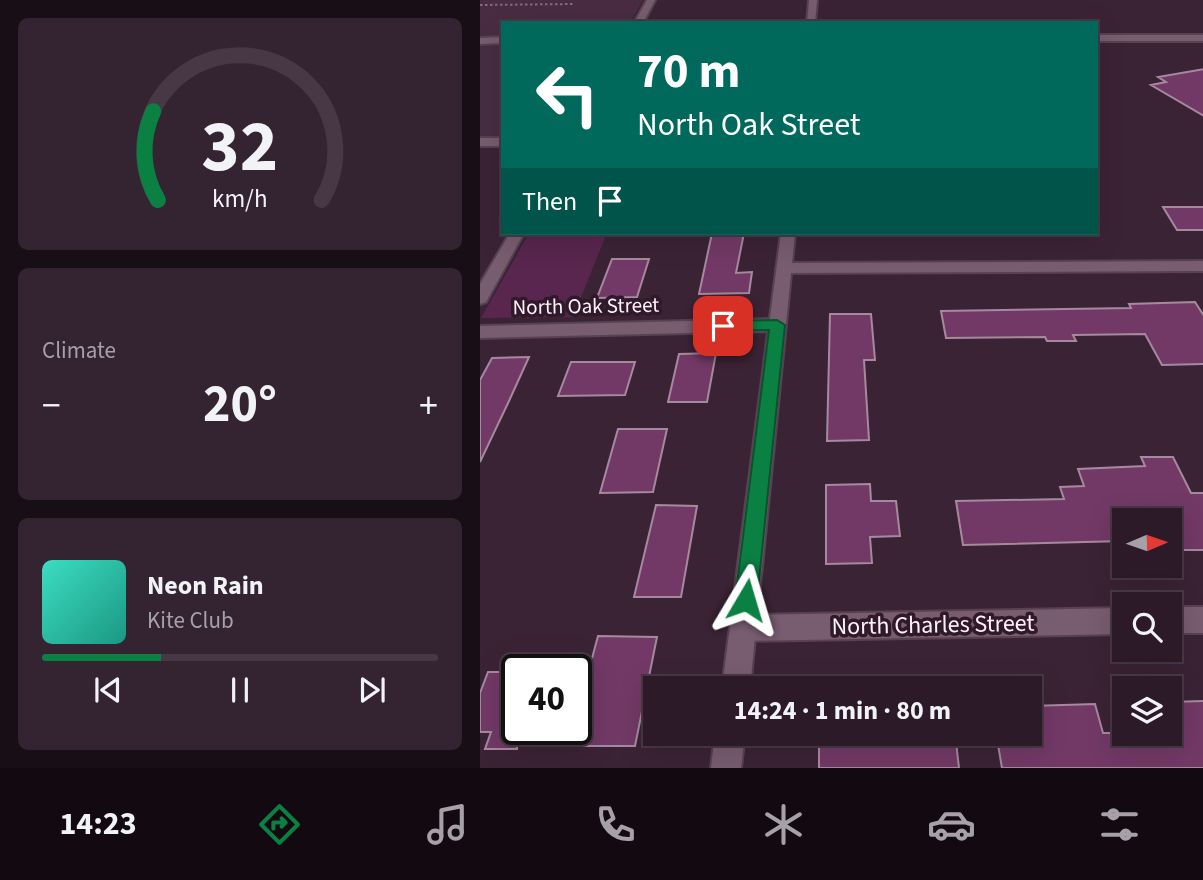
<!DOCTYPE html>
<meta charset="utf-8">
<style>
body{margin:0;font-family:"Source Sans 3",sans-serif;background:#342330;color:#f1f3f6;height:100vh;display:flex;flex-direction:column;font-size:26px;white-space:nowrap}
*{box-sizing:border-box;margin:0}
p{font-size:23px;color:#a6a1a8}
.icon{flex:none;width:38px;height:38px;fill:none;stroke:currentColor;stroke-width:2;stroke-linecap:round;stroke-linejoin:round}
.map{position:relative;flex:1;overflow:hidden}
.sheet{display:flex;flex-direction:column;gap:18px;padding:18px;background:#180e16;width:480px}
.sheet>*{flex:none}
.banner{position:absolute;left:21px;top:21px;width:597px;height:214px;border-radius:0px;box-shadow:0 7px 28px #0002,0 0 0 2px #483845;background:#00695c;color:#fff;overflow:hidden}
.needle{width:46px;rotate:88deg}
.buttons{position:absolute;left:632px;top:508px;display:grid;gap:14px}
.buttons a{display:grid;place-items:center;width:70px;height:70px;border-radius:0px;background:#2c1a28;box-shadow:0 7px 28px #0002,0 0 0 2px #483845;font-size:35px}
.speed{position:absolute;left:21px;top:654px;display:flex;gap:14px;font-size:35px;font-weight:700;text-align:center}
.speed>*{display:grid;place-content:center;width:91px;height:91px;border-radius:50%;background:#2c1a28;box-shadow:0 7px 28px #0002,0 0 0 2px #483845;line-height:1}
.speed .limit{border:4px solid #111;border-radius:10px;background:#fff;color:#111}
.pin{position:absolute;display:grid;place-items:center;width:60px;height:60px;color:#fff;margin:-30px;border-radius:14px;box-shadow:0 4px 10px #0006}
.me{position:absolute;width:77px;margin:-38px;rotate:7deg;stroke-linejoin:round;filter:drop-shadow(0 0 5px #0008)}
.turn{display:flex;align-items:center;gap:24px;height:147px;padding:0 21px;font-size:32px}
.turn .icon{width:91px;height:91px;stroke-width:2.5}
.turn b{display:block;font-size:49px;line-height:60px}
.then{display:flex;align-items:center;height:66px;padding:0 21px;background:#0003;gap:14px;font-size:26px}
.big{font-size:52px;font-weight:700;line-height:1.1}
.sheet .card{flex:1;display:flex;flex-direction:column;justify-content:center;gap:10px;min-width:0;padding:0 24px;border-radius:10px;background:#342330}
.sheet .dial{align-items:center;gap:0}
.dial svg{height:182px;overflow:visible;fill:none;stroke:#483845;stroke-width:7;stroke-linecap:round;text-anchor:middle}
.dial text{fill:#f1f3f6;stroke:none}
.song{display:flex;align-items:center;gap:21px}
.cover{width:84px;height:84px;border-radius:10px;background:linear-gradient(135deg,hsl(170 70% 55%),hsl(170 70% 35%))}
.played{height:7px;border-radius:4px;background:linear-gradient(90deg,#0b8043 30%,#483845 30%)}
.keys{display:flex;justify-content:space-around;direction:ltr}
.heat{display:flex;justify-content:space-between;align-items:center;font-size:38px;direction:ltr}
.trip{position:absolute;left:163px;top:676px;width:399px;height:70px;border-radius:0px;background:#2c1a28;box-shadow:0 7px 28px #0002,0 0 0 2px #483845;font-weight:700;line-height:70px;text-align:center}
.tab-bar{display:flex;height:112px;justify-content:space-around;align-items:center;background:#120a10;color:#a6a1a8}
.tab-bar .icon{width:49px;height:49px}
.tab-bar .current{color:#0b8043}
.tab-bar b{font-size:32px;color:#f1f3f6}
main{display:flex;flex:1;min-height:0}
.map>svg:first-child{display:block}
.built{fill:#492c42}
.green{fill:#58264e}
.building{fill:#723966;stroke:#a6899e;stroke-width:2}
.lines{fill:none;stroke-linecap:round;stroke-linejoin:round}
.minor-casing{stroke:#564251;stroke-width:4}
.tertiary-casing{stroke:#564251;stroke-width:4}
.path{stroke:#806c7b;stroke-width:2;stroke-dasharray:2.5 2.5;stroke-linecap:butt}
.minor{fill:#785c70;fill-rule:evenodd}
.tertiary{fill:#785c70;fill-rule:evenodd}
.route{fill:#0b8043;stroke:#07532c;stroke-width:2}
.labels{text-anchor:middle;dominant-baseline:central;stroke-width:7;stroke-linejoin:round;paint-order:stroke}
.street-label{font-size:21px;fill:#fef1fa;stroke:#30192b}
.near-street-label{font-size:24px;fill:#fef1fa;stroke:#30192b}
</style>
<main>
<section class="sheet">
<div class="card dial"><svg viewBox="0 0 100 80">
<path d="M14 69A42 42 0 1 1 86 69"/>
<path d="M14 69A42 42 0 0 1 12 30" stroke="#0b8043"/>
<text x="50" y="56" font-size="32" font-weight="700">32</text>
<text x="50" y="72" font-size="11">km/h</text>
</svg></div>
<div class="card"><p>Climate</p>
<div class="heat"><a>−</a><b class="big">20°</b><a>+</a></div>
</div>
<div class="card">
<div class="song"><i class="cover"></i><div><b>Neon Rain</b><p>Kite Club</p></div></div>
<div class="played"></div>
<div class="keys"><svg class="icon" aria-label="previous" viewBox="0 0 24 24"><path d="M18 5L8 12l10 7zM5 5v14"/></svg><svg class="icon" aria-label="pause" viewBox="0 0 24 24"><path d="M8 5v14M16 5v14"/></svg><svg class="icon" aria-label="next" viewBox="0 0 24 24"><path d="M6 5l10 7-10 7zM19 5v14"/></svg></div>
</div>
</section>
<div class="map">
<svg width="724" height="768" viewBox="0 0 724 768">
<rect width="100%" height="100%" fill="#3a2335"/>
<path class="built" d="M0,0H163L150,23H23V36L0,37Z
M0,43H23V138H0Z"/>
<path class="green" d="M49,233H127L93,317L1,318Z"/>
<path class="building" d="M724,69V116L671,85L686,82L678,77Z
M683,207H724V230H697Z
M232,233H264L256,273L272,272L269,293L219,294Z
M132,259H169L157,297L117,298Z
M715,302L724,316V364L682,365L665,334L593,335L596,341H567L565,337L466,338L461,311L651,308L649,304Z
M350,314H391L395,360H384L389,440L347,441Z
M236,353L227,402H188L199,354Z
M49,357L29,401L0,462V380L12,358Z
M91,362H155L145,395L78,396Z
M138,429H187L173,492L120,493Z
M661,457H693L711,493H724V550H700L690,520H644V541L483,545L476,501L584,499L580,487L604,486L598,469L665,466Z
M390,484L391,501H416L420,536L390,537L392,563L346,564V485Z
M176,505L217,506L201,597H154Z
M118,636L177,637L155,746H89L93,730H96V718Z
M8,672H37V749H5L11,732H0V693Z
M724,701V768H522L516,733H550V706L615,704L623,733H690V702Z
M339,733H475L479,768H339Z"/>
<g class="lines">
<g class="minor-casing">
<path id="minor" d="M167,0H175L163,23H154Z
M0,138H23V146H0Z
M30,233H44L6,302L0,304V284Z
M724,261V271L304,273L296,268L304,263Z
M297,319L303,321L306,325L303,329L297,331L0,338V326Z
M690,607H724V633H690Z
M644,608V634L263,641L254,637L250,628L254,619L263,615Z"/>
</g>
<g class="tertiary-casing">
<path id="tertiary" d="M329,0H337L335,23H327Z
M616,35H724V41H616Z
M23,37V43L0,44V38Z
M301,233H315L270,688H242Z
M235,733H265L261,768H231Z"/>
</g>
<path class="path" d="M0,5L95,4"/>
<use href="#minor" class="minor"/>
<use href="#tertiary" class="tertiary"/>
</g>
<path class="route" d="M297,320L305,325L277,600L273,608L266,611L259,608L255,600L289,330L243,331L236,326L243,321Z"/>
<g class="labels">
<g class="street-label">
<text transform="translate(106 306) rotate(-1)">North Oak Street</text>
</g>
<g class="near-street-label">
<text transform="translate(453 625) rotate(-1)">North Charles Street</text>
</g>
</g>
</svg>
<div class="buttons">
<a><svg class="needle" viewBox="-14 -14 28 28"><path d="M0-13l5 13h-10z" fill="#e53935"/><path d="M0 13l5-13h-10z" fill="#a6a1a8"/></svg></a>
<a><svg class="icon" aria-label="search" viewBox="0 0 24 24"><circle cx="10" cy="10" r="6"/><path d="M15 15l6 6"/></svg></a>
<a><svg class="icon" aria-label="layers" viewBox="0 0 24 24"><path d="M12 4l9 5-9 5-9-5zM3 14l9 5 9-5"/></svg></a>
</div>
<div class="speed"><div class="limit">40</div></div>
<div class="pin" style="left:243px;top:326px;background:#d93025"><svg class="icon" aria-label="arrive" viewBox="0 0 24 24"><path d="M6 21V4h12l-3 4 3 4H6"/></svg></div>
<svg class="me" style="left:266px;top:600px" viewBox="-20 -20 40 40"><path d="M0-17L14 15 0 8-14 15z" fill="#0b8043" stroke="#fff" stroke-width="4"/></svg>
<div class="trip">14:24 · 1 min · 80 m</div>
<div class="banner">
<div class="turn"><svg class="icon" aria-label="left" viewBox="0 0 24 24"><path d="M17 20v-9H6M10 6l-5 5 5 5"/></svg><div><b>70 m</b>North Oak Street</div></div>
<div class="then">Then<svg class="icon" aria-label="arrive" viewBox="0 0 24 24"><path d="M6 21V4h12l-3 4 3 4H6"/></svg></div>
</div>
</div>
</main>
<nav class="tab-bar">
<b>14:23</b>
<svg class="icon current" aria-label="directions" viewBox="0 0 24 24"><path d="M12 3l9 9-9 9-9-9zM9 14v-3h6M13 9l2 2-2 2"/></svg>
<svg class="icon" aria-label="music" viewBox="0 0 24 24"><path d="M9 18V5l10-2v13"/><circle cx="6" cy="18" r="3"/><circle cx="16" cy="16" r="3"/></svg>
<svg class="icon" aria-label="phone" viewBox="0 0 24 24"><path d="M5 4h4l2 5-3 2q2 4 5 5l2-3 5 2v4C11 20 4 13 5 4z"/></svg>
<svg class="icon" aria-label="climate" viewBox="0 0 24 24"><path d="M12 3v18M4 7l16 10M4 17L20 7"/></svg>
<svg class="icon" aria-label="car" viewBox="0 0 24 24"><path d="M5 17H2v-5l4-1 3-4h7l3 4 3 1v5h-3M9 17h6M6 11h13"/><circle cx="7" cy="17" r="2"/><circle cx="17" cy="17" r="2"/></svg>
<svg class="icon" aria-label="filters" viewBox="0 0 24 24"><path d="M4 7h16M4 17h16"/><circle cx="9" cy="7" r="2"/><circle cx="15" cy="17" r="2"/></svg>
</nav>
